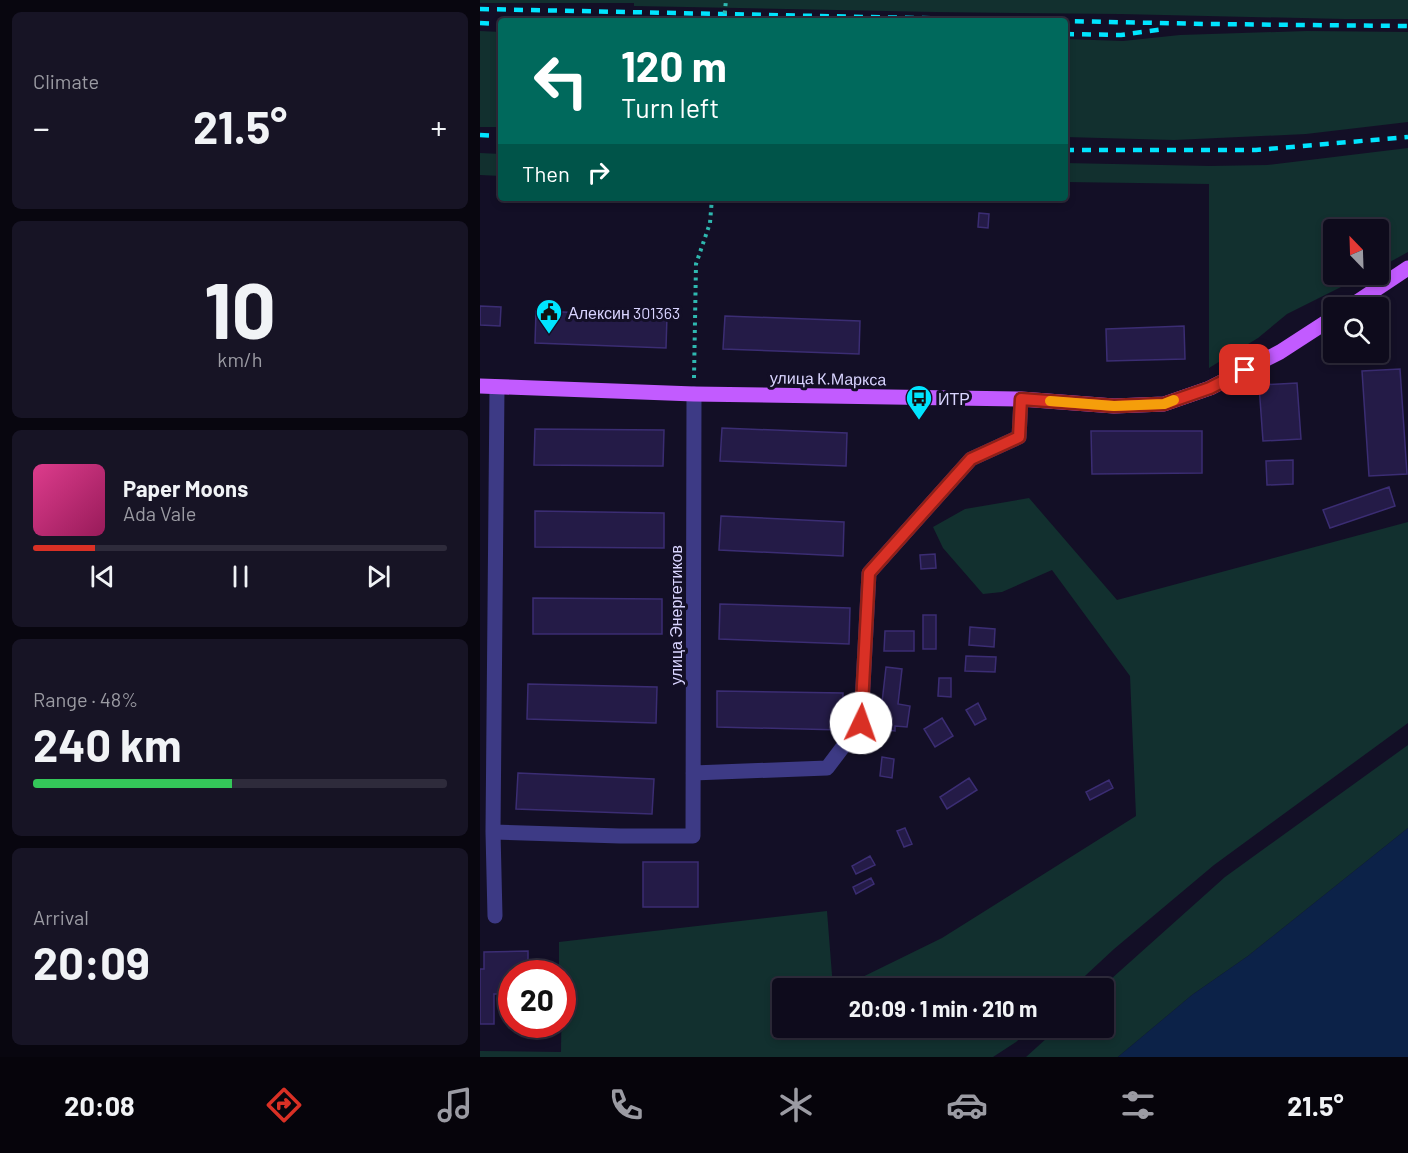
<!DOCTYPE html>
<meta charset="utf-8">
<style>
body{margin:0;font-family:Barlow,sans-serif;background:#171425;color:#f1f3f6;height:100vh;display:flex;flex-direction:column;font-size:22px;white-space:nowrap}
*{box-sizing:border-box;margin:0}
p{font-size:20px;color:#9b9ba3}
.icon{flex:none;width:33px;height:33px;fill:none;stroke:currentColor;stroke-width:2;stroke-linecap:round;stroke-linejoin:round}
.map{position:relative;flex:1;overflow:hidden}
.panel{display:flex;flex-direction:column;gap:12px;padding:12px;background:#08060f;width:480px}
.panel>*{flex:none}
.top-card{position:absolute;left:18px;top:18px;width:570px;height:183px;border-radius:6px;box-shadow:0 3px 9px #0003,0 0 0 2px #2e2b3b;background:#00695c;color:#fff;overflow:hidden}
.needle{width:39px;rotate:337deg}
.controls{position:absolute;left:843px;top:219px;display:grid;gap:12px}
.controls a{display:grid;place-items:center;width:66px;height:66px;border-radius:6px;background:#0e0b1c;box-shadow:0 3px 9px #0003,0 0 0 2px #2e2b3b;font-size:30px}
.speed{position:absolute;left:18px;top:960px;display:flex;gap:12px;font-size:30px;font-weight:700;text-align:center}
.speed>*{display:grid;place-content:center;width:78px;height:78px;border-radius:50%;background:#0e0b1c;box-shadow:0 3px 9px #0003,0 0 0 2px #2e2b3b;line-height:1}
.speed .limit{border:9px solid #d22;background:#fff;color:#111}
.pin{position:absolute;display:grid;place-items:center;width:51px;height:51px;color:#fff;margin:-26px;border-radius:12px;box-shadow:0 3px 9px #0006}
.me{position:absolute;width:66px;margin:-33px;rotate:3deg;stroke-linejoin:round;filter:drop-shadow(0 0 4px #0008)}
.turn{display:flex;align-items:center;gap:21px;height:126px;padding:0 24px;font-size:27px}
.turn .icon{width:78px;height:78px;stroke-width:2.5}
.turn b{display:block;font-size:42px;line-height:51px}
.then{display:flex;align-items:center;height:57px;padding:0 24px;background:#0003;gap:12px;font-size:22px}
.big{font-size:45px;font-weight:700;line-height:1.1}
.panel .card{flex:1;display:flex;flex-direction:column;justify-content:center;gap:9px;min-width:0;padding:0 21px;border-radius:9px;background:#171425}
.panel .dial{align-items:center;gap:0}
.dial b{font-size:78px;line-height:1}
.song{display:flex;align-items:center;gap:18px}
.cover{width:72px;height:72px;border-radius:9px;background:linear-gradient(135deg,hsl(330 70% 55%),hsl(330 70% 35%))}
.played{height:6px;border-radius:3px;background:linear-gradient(90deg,#d93025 15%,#2e2b3b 15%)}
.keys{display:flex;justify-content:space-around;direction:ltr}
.heat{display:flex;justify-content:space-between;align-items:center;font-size:33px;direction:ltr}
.charge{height:9px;border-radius:4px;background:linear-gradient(90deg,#34c759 48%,#2e2b3b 0)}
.trip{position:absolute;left:292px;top:978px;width:342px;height:60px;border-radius:6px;background:#0e0b1c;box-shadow:0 3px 9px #0003,0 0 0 2px #2e2b3b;font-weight:700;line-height:60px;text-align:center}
.dock{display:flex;height:96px;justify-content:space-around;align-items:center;background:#06040b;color:#9b9ba3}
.dock .icon{width:42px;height:42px}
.dock .current{color:#d93025}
.dock b{font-size:27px;color:#f1f3f6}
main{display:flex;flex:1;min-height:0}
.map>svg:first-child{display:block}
.green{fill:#12302f}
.water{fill:#0c2248}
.building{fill:#241b47;stroke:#3b2d73;stroke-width:1.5}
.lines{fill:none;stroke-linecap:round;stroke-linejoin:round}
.path{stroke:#2fb8b0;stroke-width:4;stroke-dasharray:3 4.5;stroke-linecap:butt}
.minor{stroke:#3d3a85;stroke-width:15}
.major{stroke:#c25bff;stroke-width:15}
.rail{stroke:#00e5ff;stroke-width:4.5;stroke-dasharray:9 8;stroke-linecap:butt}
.path-bridge{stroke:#2fb8b0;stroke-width:4;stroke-dasharray:3 4.5;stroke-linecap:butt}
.route-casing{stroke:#8d1f18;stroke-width:15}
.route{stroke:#d93025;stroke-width:10}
.slow{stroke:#f59e0b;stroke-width:10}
.labels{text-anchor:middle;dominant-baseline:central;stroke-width:6;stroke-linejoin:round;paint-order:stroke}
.poi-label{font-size:16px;fill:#d9d4ff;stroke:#130f26;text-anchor:start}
.street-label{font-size:16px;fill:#d9d4ff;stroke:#130f26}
</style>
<main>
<section class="panel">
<div class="card"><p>Climate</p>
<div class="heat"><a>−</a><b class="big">21.5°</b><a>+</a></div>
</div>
<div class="card dial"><b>10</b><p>km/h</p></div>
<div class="card">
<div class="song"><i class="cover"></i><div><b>Paper Moons</b><p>Ada Vale</p></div></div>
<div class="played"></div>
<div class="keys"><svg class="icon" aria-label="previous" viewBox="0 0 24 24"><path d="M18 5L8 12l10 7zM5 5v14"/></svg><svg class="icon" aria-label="pause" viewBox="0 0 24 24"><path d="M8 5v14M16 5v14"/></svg><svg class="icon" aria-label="next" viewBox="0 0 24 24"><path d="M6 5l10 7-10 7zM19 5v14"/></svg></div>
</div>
<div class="card"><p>Range · 48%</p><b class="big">240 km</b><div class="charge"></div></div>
<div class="card"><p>Arrival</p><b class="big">20:09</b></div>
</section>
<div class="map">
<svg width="928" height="1057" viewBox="0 0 928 1057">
<rect width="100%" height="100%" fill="#130f26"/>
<path class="green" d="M0,0H928V19H864L640,14L455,12L154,6V3H0Z
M0,31L21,32V127H0Z
M827,31L928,32V122L826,134L694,140L585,137V39L643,41L700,35Z
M928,148V252L899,268L898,230H854V274L885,275L807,314L778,338L729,368V184L585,182V163L730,166L787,165Z
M0,153L21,154V176L0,175Z
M549,498L637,600L928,522V723L734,865L634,949L592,988H360L462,938L656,816L650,676L572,570L522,592L503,594L463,548L453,527L485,509Z
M928,745V828L768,956L712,995L638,1057H546L578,1028H624V988H621L745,877Z
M347,911L353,988H303V1028H551L536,1042L513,1057H0V1051L81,1052L82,974L79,973V942Z"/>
<path class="water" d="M928,828V1057H638L712,995L768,956Z"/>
<path class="building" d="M499,213L509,214L508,228L498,227Z
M0,306L21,307L20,326L0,325Z
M56,311L187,316L186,348L55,343Z
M245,316L380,321L379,354L243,349Z
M704,326L705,359L627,361L626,329Z
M920,369L927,474L889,476L882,371Z
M817,383L821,439L783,441L779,385Z
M242,428L367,433L366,466L240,461Z
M55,429L184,430L183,466L54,465Z
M611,431H722V473L612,474Z
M813,460V484L787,485L786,461Z
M909,487L915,506L850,528L843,510Z
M55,511L184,513V548L55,547Z
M241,516L364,522L363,556L239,550Z
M455,554L456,568L441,569L440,555Z
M53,598L182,599V634H53Z
M240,604L370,608L369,644L239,639Z
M443,615H456V649H443Z
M490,627L515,629L514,647L489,645Z
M405,631H434V651H404Z
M486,656L516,657L515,672L485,671Z
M406,667L422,669L418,704L430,706L427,727L415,726V731L399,729Z
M459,678H471V697L458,696Z
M48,684L177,687L176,723L47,719Z
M237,691L363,693L362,730L237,727Z
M498,703L506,719L495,725L486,710Z
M462,718L473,736L455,747L444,729Z
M402,757L414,759L412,778L400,776Z
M38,773L174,779L172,814L36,809Z
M489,778L497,790L467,809L460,797Z
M629,780L633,788L610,800L606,792Z
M425,828L432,844L424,847L417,831Z
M390,856L395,865L376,874L372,866Z
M163,862H218V907H163Z
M391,878L394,884L376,894L373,887Z
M48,951V971L57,970V974H32V994H14V1024H0V969H4V952Z"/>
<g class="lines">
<path class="path" d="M214,378L216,264L230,223L232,198"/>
<path class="minor" d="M213,773L347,768L381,723L389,573L491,459L539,437L541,399
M13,832L140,836H213L214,394
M15,916L13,832L17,387"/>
<path class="major" d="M868,308L928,268
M0,386L214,394L541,399L634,406L684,404L730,388L800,352L854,317"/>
<path class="rail" d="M0,9L728,24L928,26
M0,23L21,24
M585,34L641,35L684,29
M0,135L21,136
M585,150H776L928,137"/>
<path class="path-bridge" d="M244,21L246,0"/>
</g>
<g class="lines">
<g class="route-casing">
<path id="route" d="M381,723L389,573L491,459L539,437L541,399L634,406L684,404L730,388L765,370"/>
</g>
<use href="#route" class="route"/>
<path class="slow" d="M570,401L634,406L684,404L694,400"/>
</g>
<defs>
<g id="civic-pin" transform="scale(1.35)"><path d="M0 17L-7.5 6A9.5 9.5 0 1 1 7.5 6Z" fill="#00e5ff" stroke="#130f26"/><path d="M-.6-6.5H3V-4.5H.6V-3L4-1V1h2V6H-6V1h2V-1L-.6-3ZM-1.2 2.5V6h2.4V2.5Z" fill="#111"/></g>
<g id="bus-pin" transform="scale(1.35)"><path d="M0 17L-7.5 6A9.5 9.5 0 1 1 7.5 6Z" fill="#00e5ff" stroke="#130f26"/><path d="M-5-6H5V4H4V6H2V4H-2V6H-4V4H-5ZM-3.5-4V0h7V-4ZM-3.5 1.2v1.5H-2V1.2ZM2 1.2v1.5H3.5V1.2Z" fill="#111"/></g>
</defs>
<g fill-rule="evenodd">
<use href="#civic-pin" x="69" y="312"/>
<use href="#bus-pin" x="439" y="398"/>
</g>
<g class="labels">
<g class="poi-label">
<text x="88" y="312">Алексин 301363</text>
<text x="458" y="398">ИТР</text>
</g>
<g class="street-label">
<text transform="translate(348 378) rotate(1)">улица К.Маркса</text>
<text transform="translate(195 615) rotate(-90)">улица Энергетиков</text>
</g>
</g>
</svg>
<div class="controls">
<a><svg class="needle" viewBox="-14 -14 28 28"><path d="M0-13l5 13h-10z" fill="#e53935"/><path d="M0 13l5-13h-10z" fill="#9b9ba3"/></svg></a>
<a><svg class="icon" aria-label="search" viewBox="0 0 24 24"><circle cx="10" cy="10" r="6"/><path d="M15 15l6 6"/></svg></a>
</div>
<div class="speed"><div class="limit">20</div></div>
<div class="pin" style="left:765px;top:370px;background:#d93025"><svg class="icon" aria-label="arrive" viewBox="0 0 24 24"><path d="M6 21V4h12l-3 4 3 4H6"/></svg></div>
<svg class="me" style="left:381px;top:723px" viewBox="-20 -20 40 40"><circle r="19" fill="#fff"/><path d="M0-13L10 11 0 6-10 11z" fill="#d93025"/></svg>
<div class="trip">20:09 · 1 min · 210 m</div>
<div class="top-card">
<div class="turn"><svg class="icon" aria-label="left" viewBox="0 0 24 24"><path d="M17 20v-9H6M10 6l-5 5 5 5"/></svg><div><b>120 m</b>Turn left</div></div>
<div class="then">Then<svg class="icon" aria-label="right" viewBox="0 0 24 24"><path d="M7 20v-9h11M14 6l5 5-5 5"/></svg></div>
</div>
</div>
</main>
<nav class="dock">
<b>20:08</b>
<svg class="icon current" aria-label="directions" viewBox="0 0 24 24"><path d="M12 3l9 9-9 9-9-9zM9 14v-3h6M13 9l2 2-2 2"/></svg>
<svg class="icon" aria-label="music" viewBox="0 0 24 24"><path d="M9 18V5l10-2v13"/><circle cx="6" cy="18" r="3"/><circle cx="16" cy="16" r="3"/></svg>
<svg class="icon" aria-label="phone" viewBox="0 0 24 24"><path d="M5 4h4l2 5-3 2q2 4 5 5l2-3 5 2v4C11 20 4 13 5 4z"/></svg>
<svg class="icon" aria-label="climate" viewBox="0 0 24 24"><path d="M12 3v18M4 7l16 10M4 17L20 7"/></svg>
<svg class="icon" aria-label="car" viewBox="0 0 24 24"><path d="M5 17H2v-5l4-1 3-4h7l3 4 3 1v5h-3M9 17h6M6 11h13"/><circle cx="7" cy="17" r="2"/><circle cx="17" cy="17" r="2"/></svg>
<svg class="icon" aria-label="filters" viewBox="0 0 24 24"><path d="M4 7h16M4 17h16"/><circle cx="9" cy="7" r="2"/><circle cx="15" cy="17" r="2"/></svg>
<b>21.5°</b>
</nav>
